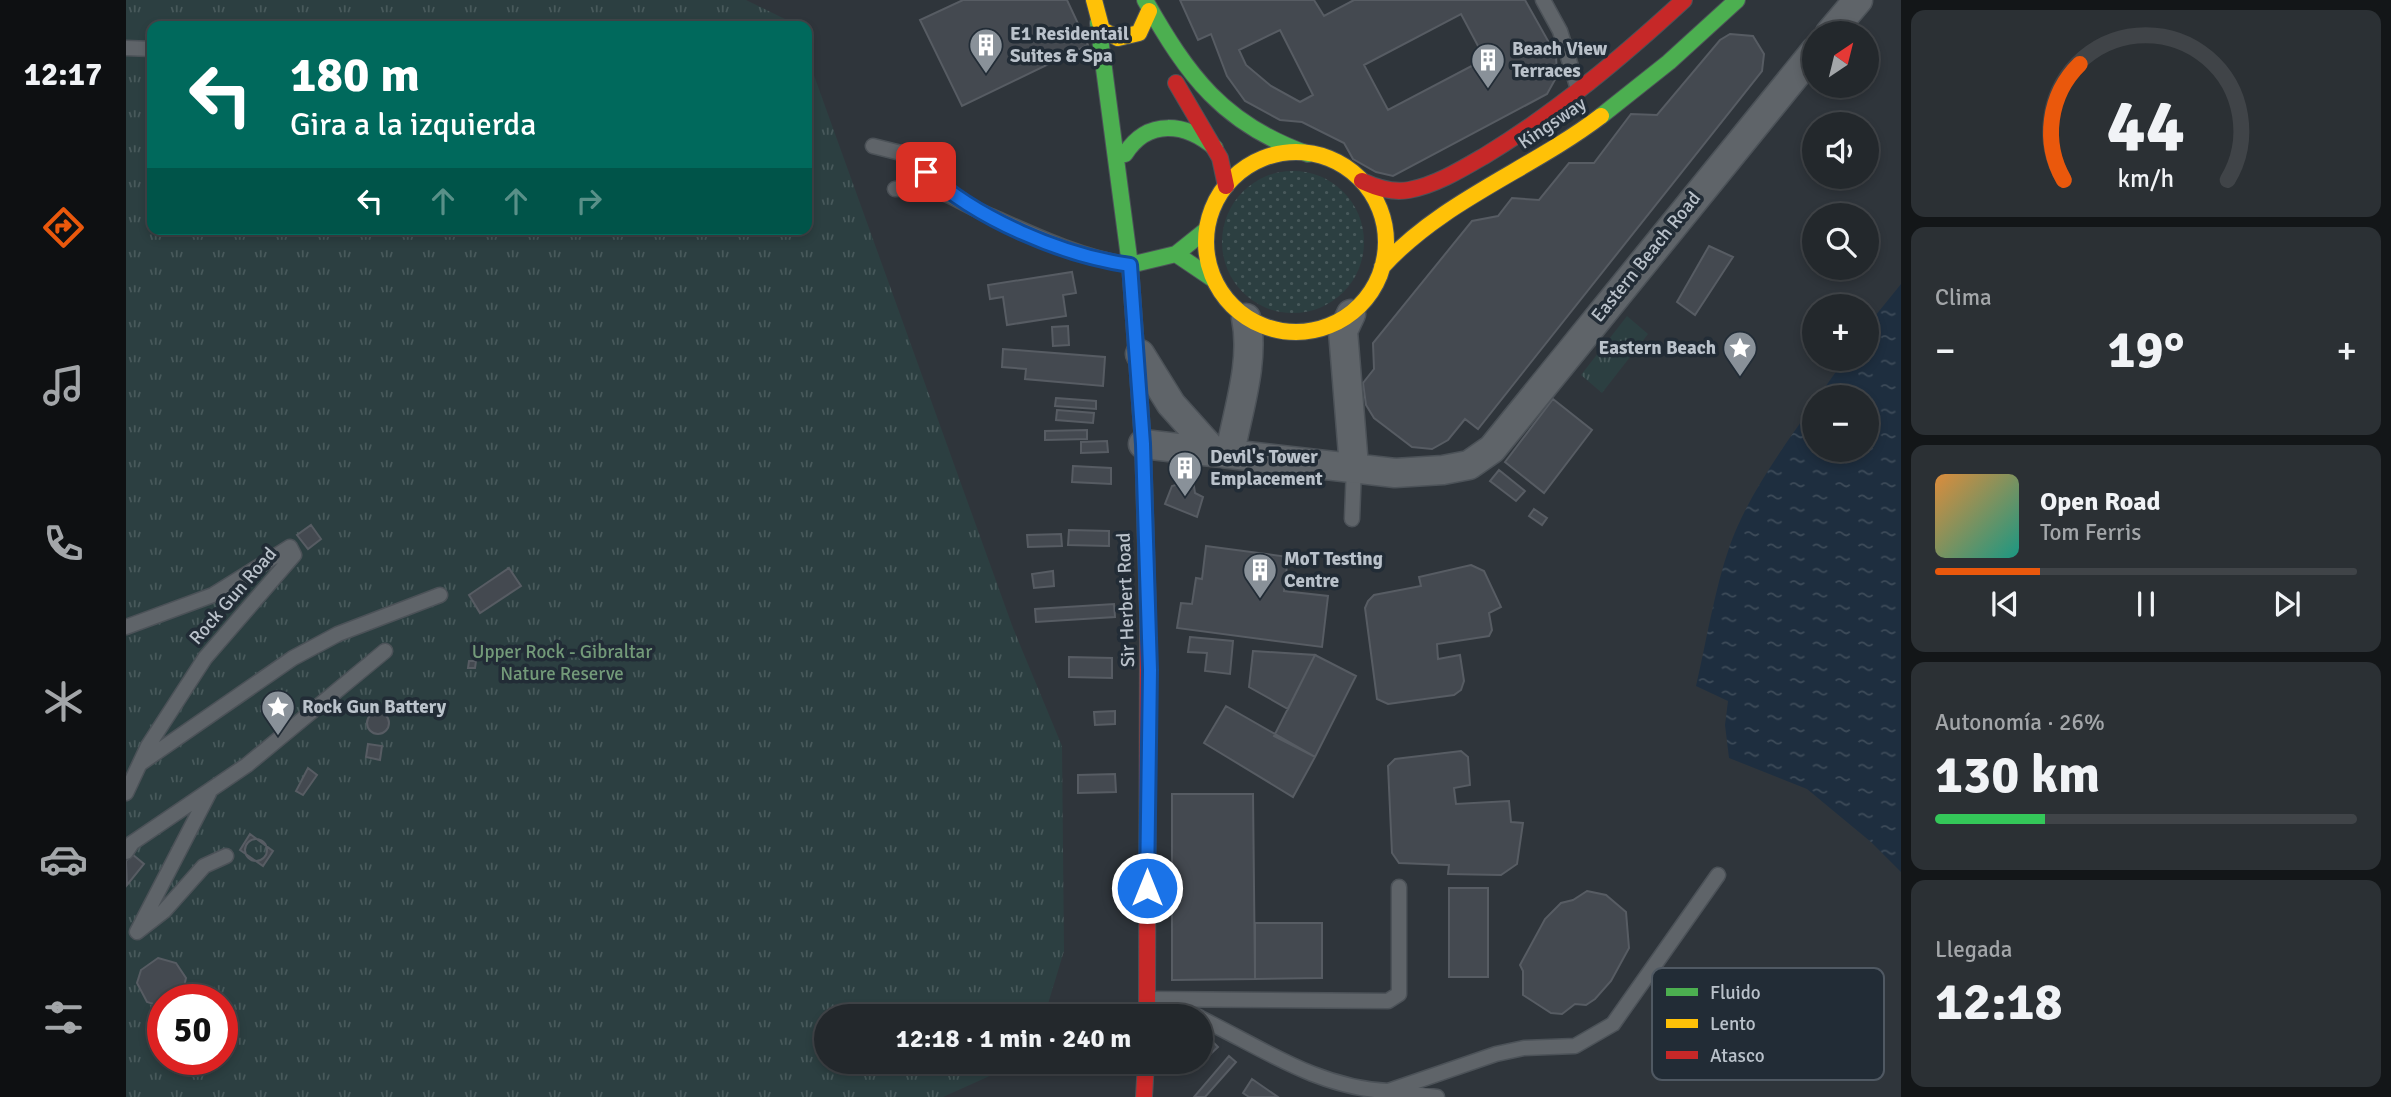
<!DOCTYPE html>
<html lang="es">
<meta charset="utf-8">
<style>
body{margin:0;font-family:Signika,sans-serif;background:#2b3034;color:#f1f3f6;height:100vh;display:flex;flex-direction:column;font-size:26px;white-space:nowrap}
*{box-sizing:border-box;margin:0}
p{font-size:23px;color:#a3a6a9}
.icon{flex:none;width:38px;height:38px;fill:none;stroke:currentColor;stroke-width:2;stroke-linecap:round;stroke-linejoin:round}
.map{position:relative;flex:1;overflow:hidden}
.side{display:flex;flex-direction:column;gap:10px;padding:10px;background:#131618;width:490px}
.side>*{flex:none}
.hud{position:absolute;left:21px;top:21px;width:665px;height:214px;border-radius:14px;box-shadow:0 4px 10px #0003,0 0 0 2px #404448;background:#00695c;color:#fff;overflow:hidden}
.needle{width:46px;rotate:35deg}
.controls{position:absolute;left:1676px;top:21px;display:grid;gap:14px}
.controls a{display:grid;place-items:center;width:77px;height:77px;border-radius:50%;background:#23282c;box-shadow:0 4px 10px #0003,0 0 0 2px #404448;font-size:35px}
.speed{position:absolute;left:21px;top:984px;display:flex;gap:14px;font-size:35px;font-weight:700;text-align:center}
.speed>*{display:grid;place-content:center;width:91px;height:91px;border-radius:50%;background:#23282c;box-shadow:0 4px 10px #0003,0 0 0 2px #404448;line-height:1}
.speed .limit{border:10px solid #d22;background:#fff;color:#111}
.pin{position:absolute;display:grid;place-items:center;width:60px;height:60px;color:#fff;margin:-30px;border-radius:14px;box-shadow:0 4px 10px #0006}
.me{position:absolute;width:77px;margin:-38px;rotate:0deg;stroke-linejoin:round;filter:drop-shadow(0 0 5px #0008)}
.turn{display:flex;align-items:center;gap:24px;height:147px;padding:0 28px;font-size:32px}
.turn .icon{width:91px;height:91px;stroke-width:2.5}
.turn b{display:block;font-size:49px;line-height:60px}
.lanes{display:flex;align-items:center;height:66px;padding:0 28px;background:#0003;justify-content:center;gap:35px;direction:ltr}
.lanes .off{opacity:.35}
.big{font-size:52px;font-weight:700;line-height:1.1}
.side .widget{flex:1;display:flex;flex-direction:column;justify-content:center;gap:10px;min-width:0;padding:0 24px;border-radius:14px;background:#2b3034}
.side .dial{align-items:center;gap:0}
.dial svg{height:182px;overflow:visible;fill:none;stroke:#404448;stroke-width:7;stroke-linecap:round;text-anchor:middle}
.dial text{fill:#f1f3f6;stroke:none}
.song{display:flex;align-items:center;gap:21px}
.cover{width:84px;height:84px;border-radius:10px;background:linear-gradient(135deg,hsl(30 70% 55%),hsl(170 70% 35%))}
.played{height:7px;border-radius:4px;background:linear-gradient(90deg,#ea580c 25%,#404448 25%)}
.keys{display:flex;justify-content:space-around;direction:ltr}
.heat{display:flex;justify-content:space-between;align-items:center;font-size:38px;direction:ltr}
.charge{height:10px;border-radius:5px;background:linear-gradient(90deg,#34c759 26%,#404448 0)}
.trip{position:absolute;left:688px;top:1004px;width:399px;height:70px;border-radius:35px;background:#23282c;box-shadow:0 4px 10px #0003,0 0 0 2px #404448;font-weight:700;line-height:70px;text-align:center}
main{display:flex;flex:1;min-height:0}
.menu{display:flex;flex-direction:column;width:126px;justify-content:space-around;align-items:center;background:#0e1012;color:#a3a6a9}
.menu .icon{width:49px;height:49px}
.menu .selected{color:#ea580c}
.menu b{font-size:32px;color:#f1f3f6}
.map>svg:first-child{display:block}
.grass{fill:url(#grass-dots)}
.park{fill:url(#park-tufts);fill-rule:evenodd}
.water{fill:url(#water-ripples)}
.building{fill:#444950;stroke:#575c63;stroke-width:2;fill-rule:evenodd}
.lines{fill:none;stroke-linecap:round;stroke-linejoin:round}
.lane-casing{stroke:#4c5258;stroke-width:17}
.street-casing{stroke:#4c5258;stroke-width:31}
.fast-casing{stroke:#4c5258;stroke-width:18}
.slow-casing{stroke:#4c5258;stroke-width:18}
.jam-casing{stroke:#4c5258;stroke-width:18}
.lane{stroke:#5f6469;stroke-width:14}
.street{stroke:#5f6469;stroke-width:28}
.fast{stroke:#4caf50;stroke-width:16}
.slow{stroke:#ffc107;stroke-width:16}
.jam{stroke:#c62828;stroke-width:16}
.route-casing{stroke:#114b97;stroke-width:18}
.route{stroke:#1a73e8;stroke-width:12}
.labels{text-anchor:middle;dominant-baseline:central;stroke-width:7;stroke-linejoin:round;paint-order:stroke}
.poi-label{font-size:19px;font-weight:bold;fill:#bac2cb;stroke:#222c36;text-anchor:start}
.street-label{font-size:19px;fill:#bac2cb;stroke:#222c36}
.park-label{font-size:19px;fill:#739a79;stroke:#222c36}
.key{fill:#222c36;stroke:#505963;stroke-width:2}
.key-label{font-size:19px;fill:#bac2cb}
</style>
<main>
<nav class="menu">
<b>12:17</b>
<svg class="icon selected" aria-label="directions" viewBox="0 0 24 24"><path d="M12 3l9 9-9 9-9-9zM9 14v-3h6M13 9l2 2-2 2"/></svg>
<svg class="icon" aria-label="music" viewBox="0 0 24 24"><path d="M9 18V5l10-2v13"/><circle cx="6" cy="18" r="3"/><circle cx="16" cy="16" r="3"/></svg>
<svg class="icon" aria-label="phone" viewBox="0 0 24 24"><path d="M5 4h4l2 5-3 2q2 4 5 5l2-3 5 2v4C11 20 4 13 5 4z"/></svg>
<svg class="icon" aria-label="climate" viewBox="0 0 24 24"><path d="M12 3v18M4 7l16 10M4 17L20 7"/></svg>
<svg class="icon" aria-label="car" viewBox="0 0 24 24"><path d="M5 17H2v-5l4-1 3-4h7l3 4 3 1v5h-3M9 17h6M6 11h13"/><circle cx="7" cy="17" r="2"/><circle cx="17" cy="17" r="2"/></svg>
<svg class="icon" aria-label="filters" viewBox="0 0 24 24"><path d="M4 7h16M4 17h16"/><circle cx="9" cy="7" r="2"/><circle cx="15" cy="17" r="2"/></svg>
</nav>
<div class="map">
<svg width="1775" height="1097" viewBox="0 0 1775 1097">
<defs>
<pattern id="grass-dots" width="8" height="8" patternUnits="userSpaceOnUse" patternTransform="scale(1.75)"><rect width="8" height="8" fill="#2c3f41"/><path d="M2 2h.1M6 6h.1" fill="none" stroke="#48595b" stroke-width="1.8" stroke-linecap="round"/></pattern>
<pattern id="park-tufts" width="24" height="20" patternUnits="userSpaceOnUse" patternTransform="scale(1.75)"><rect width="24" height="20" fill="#2c3f41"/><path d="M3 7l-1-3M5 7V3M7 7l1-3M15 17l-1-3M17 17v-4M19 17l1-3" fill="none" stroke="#48595b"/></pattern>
<pattern id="water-ripples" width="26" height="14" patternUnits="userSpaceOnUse" patternTransform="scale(1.75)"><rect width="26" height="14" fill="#1e2e3f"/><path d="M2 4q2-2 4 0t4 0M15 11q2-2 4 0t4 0" fill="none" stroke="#3d4b59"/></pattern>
</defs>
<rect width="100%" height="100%" fill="#2f353b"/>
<path class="grass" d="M1096 242a71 71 0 1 1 142 0a71 71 0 1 1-142 0Z"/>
<path class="park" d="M0,0H620L669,24L26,26V229H681V56L887,628L936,746L938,951L918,1017H700V1062H895L817,1097H0ZM37,999H96V1059H37Z
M1501,316L1522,334L1476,393L1455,375Z"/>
<path class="water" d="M1775,284V872L1745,842L1681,789L1603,758L1599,725L1602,701L1570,686C1581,639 1588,591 1604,545C1622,495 1658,446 1689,402V450H1741V397H1692L1719,359H1741V326Z"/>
<path class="building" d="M837,0H941L962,45L836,106L794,20Z
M1054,0H1188L1198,16L1228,0H1399L1430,55L1431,76L1421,94L1267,176L1250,172L1227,159L1218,143L1176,122L1154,120L1119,101L1101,76L1085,34L1072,40ZM1335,14L1359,59L1262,110L1238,65ZM1154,30L1187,95L1174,102L1145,86L1120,65L1113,50Z
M1604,34L1627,36L1638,54L1636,71L1352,429L1339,419L1322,440L1306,449L1286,447L1248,418L1240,405L1237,383L1248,369L1247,343L1346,221L1372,216L1386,198L1413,200L1443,163H1468L1505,114L1531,115L1594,40Z
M1583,246L1607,257L1569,315L1551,302Z
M946,272L950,293L937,295L940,316L881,325L877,297L864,299L862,285Z
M942,326L943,345L927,346L926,327Z
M877,349L979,357L977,386L899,379L900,369L876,367Z
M930,398L970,401V409L929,406Z
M1427,399L1466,430L1418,493L1379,462Z
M931,410L968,413L967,423L930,420Z
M961,430V439L919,440V431Z
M981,441L982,452L955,453V442Z
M947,466L985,468V484L946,482Z
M1373,470L1399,491L1390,501L1364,481Z
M1067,480L1069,493L1077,497L1071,517L1039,504L1046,486Z
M1408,509L1421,518L1416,525L1403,516Z
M185,525L195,539L182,549L171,535Z
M943,530L983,531V546L942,545Z
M935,534L936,546L902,547L901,535Z
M1080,546L1162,557L1158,591L1202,596L1196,647L1051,628L1055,603L1066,604L1070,578L1076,579Z
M1345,565L1358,571L1375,607L1363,613L1366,630L1363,636L1311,644L1312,659L1334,655L1338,681L1335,690L1328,695L1262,704L1251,699L1239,608L1242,601L1248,595L1295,586L1293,577Z
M383,568L395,586L354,613L343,595Z
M927,571L928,586L908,588L906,574Z
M988,604L989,617L910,622L909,609Z
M1064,637L1107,641L1104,674L1079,671L1081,653L1062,652Z
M1127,651L1189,655L1162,709L1123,687Z
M1189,655L1230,676L1189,757L1148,736Z
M943,657L986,658V678L943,677Z
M343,661H350L349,668H342Z
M1100,706L1189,757L1167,797L1078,743Z
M989,711V724L969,725L968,712Z
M241 723a11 11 0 1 1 22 0a11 11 0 1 1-22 0Z
M242,744L256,746L254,760L240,757Z
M1335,751L1342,757L1344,785L1328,788L1330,804L1383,801L1385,822L1397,823L1391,864L1375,875L1322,874L1323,865L1273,863L1266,853L1262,766L1269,759Z
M182,768L191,775L177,795L170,791Z
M989,774L990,792L952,793V775Z
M1046,794H1127L1129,979L1046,980Z
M124,834L147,851L137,866L114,850Z
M119 850a11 11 0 1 1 22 0a11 11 0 1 1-22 0Z
M6,854L18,864L1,885L0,861Z
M1323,888H1362V977H1323Z
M1461,891L1480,895L1500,912L1503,948L1485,981L1469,999L1460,1005L1449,1004L1436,1014L1425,1013L1397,995V971L1394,965L1419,919L1435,903L1447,900Z
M1129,923H1196V978L1129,979Z
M32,958L50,963L60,978L56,996L53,999H37V1007L21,1002L11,983L15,970Z
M1081,1036L1092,1047L1077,1061L1074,1042Z
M1103,1056L1110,1062L1079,1097H1068Z
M1126,1079L1152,1097H1123L1117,1093Z"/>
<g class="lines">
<g class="lane-casing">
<path id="lane" d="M1417,0L1434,31L1452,89
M0,48L26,49
M747,146L775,153L820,191
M769,189C818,184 824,199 865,216C910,236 954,257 1003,265
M1226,519L1228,467
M0,627L87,595L164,547L168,555L79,658L22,746L0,793
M15,763L167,658L212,634L314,595
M83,793L11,932L38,911L78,866L100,856
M0,852L6,843L121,765L259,651
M1022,999L1262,1001L1273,994V887
M1022,1009L1051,1011L1073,1017
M1074,1018C1136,1048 1192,1088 1262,1091L1370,1054L1398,1048L1449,1046L1487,1024L1592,875
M1270,1092L1311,1097"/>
</g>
<g class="street-casing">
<path id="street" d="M1704,33L1732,0
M1225,314L1217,331L1228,467
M1014,354L1045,404L1088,452
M1017,444L1269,473L1317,470L1343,465L1366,449L1689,51
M1104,453C1112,410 1129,361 1120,318"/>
</g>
<g class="fast-casing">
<path id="fast" d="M1019,0C1062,76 1097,124 1182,154
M972,23L1004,265L1017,444L1022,615
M1475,116L1543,62L1611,0
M999,154C1022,118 1060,123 1089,148
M1050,254L1087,279
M1004,265L1050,254L1080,230"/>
</g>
<g class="slow-casing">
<path id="slow" d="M968,0L976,30L992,38L1013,33L1023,11
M1080 242a90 90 0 1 1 180 0a90 90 0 1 1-180 0Z
M1256,267C1317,200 1404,170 1475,116"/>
</g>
<g class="jam-casing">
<path id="jam" d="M1050,83L1094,158L1100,186
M1236,181C1251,188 1266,193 1283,190C1310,185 1336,169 1360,155C1432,111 1496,57 1558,0
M1021,1017L1022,615
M1018,1097L1020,1062"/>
</g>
<use href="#lane" class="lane"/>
<use href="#street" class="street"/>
<use href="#fast" class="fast"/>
<use href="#slow" class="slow"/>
<use href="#jam" class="jam"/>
</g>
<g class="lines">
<g class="route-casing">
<path id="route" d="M800,172C851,219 935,255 1004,265L1017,444L1024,670L1021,888"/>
</g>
<use href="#route" class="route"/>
</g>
<defs>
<g id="building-pin" transform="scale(1.75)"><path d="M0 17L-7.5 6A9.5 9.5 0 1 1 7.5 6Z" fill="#899199" stroke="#222c36"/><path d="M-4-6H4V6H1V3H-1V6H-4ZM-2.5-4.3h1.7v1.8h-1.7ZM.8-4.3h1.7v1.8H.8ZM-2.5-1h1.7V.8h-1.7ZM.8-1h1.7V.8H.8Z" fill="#fff"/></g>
<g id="sight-pin" transform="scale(1.75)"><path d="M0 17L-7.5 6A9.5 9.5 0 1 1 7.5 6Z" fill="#899199" stroke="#222c36"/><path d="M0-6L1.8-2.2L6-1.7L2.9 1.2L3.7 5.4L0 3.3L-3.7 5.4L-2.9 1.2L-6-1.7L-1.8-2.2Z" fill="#fff"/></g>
</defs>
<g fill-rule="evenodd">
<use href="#building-pin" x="860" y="45"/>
<use href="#building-pin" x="1362" y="60"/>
<use href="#sight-pin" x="1614" y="348"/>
<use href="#building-pin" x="1059" y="468"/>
<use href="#building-pin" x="1134" y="570"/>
<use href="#sight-pin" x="152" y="707"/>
</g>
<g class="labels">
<g class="poi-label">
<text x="884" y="34">E1 Residentail<tspan x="884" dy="22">Suites &amp; Spa</tspan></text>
<text x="1386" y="49">Beach View<tspan x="1386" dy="22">Terraces</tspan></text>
<text x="1590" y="348" text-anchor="end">Eastern Beach</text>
<text x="1084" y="457">Devil's Tower<tspan x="1084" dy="22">Emplacement</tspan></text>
<text x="1158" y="559">MoT Testing<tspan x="1158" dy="22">Centre</tspan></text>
<text x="176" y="707">Rock Gun Battery</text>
</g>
<g class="street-label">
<text transform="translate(1426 123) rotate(-34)">Kingsway</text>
<text transform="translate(1520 257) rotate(-51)">Eastern Beach Road</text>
<text transform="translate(107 596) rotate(-49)">Rock Gun Road</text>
<text transform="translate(1000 600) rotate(-92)">Sir Herbert Road</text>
</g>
<g class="park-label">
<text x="436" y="652">Upper Rock - Gibraltar<tspan x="436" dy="22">Nature Reserve</tspan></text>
</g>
</g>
<rect x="1526" y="968" width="232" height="112" rx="10" class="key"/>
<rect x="1540" y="988" width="32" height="8" fill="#4caf50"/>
<rect x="1540" y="1019" width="32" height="9" fill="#ffc107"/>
<rect x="1540" y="1051" width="32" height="8" fill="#c62828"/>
<g class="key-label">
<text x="1584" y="999">Fluido</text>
<text x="1584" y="1030">Lento</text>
<text x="1584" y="1062">Atasco</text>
</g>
</svg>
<div class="controls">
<a><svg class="needle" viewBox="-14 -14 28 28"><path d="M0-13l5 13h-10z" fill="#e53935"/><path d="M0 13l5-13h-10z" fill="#a3a6a9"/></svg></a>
<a><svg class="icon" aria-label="sound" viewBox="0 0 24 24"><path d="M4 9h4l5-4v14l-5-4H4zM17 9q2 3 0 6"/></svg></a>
<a><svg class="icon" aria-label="search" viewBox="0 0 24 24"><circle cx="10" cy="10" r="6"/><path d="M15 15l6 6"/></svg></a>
<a>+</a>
<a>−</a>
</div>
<div class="speed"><div class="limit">50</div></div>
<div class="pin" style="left:800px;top:172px;background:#d93025"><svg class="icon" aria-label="arrive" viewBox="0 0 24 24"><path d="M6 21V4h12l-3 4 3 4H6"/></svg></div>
<svg class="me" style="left:1021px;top:888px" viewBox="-20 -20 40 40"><circle r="17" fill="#1a73e8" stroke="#fff" stroke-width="3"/><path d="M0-11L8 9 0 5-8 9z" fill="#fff"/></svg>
<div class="trip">12:18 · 1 min · 240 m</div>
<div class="hud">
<div class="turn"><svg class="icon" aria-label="left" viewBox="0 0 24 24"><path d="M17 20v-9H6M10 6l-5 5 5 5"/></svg><div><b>180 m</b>Gira a la izquierda</div></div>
<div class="lanes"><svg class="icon" aria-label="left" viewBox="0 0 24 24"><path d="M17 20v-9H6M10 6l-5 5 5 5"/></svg><svg class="icon off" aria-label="ahead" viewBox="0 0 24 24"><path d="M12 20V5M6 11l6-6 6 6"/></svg><svg class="icon off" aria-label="ahead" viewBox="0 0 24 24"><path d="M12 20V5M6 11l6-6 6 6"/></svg><svg class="icon off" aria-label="right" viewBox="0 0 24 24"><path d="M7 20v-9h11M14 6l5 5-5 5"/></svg></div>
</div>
</div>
<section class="side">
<div class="widget dial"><svg viewBox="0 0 100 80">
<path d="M14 69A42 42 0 1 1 86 69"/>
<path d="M14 69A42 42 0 0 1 21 18" stroke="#ea580c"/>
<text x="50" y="56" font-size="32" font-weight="700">44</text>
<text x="50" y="72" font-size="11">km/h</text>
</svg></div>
<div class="widget"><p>Clima</p>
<div class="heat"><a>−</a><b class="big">19°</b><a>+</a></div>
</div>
<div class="widget">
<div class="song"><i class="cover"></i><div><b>Open Road</b><p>Tom Ferris</p></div></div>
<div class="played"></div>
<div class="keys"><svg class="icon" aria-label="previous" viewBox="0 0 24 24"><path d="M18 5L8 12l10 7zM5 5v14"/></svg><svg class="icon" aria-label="pause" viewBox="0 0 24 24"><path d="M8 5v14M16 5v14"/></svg><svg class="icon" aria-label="next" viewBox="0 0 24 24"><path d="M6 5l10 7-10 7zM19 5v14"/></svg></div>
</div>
<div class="widget"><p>Autonomía · 26%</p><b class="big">130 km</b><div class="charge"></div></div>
<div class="widget"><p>Llegada</p><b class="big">12:18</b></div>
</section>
</main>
